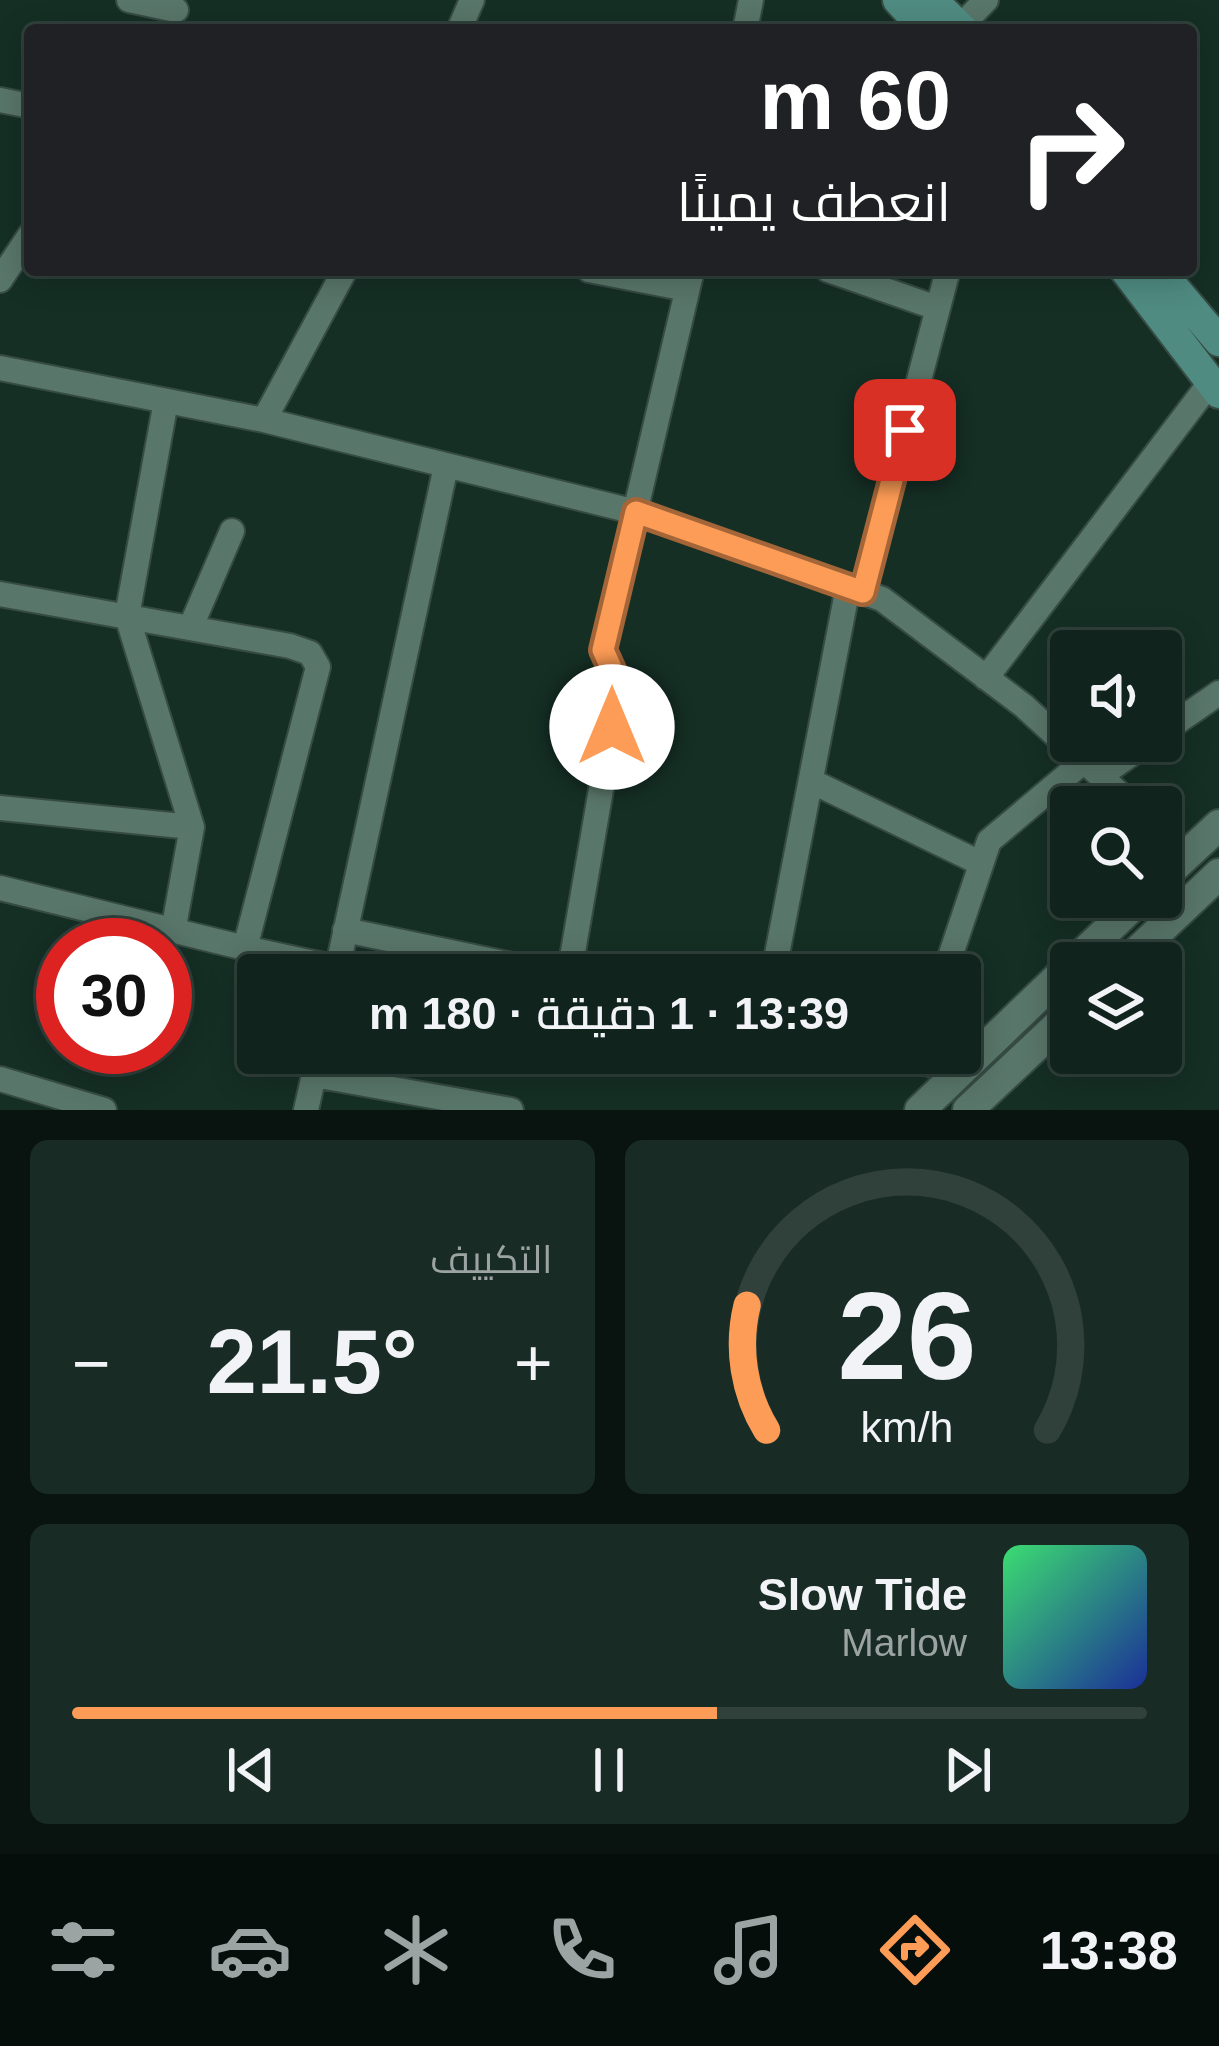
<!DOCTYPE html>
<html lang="ar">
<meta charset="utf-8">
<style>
body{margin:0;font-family:Arial,Cairo,sans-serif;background:#192b25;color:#f1f3f6;direction:rtl;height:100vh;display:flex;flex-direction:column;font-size:45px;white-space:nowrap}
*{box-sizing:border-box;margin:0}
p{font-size:39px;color:#9ca4a3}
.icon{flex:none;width:66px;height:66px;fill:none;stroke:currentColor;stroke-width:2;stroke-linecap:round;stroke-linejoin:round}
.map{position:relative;height:1110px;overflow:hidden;direction:ltr}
.sheet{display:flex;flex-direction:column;gap:30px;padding:30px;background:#09130f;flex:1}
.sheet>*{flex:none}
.banner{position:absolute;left:24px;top:24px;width:1173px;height:252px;border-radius:12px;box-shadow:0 6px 30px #0003,0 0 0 3px #30403b;direction:rtl;background:#202124;color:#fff;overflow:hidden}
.tools{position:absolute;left:1050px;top:630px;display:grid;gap:24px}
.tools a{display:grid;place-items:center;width:132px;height:132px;border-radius:12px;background:#10231c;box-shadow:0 6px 30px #0003,0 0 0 3px #30403b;font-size:60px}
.speed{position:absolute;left:36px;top:918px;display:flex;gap:24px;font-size:60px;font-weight:700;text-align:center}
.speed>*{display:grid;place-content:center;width:156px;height:156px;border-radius:50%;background:#10231c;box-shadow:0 6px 30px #0003,0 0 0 3px #30403b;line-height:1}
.speed .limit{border:18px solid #d22;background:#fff;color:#111}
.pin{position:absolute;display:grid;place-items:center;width:102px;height:102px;color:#fff;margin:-51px;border-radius:24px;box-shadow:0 6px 18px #0006}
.me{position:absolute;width:132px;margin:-66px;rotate:0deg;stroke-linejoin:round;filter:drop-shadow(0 0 9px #0008)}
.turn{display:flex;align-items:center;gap:42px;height:252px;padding:0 48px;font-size:54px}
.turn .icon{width:156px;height:156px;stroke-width:2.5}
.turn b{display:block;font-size:84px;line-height:102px}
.big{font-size:90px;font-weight:600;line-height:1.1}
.sheet .tile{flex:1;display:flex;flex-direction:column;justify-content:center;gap:18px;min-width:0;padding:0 42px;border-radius:18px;background:#192b25}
.sheet .dial{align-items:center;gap:0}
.dial svg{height:312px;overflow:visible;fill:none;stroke:#30403b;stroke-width:7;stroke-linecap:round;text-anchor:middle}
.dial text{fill:#f1f3f6;stroke:none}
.song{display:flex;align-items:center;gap:36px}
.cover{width:144px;height:144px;border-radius:18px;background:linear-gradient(135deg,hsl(140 70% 55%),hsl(230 70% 35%))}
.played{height:12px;border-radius:6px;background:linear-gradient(90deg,#fd9c56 60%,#30403b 60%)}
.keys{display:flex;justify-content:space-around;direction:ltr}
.heat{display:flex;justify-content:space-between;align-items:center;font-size:66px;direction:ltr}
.sheet .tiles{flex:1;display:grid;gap:30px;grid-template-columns:1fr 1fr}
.tile:last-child{grid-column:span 2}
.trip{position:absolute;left:237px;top:954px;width:744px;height:120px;border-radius:12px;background:#10231c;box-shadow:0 6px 30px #0003,0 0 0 3px #30403b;font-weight:600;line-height:120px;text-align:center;direction:rtl}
.dock{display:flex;height:192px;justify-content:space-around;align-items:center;background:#060e0b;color:#9ca4a3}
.dock .icon{width:84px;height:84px}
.dock .on{color:#fd9c56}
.dock b{font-size:54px;color:#f1f3f6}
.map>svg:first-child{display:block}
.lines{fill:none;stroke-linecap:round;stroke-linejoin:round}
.minor-casing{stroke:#364b44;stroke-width:28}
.tertiary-casing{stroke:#364b44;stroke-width:34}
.secondary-casing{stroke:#364b44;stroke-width:34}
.minor{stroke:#59766a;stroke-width:24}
.tertiary{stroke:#59766a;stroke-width:30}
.secondary{stroke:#4f8b81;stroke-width:30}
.route-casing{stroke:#a46538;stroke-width:30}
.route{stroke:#fd9c56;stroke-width:21}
</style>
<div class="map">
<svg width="1219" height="1110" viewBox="0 0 1219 1110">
<rect width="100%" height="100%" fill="#152f25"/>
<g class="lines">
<g class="minor-casing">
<path id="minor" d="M129,0L176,10
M960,27L986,0
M459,30L472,0
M745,30L751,0
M0,100L30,106
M589,270L687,289
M828,270L937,308
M0,280L30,235
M0,368L264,420L636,512L882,599L1024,706L1134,807
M166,401L127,616L192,827L174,926
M264,420L345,270
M863,593L948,270
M0,594L290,646L310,653L318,667L245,948L0,888
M192,624L232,531
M986,678L1210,383
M1161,733L1219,693
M1100,776L1150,741
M811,781L978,862
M0,808L192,827
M1161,832L1186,855
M345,930L560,975
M245,948L337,968
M336,975L446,466
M569,975L619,685L603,649L692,270
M773,975L848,587
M944,975L989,841L1084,761
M887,1053L960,1072
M314,1075L511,1110
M0,1079L104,1110
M306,1110L319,1053"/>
</g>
<g class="tertiary-casing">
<path id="tertiary" d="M1161,879L1219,825
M1073,963L1142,897
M1125,963L1219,874
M920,1110L1071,965
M968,1110L1071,1013"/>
</g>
<g class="secondary-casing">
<path id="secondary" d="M898,0L926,30
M932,0L963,30
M1125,270L1219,393
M1159,270L1219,341"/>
</g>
<use href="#minor" class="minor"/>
<use href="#tertiary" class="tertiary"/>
<use href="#secondary" class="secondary"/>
</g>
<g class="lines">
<g class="route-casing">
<path id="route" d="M612,727L619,685L603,650L636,512L863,592L905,430"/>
</g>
<use href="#route" class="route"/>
</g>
</svg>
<div class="tools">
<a><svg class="icon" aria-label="sound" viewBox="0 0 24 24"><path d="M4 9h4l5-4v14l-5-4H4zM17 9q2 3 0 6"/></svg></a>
<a><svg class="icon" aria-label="search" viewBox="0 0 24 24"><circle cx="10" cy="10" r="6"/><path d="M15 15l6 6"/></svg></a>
<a><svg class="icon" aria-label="layers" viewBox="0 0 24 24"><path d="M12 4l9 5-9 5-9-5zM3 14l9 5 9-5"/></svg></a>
</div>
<div class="speed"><div class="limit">30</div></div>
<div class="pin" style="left:905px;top:430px;background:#d93025"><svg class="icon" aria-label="arrive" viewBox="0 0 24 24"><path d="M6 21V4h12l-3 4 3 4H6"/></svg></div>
<svg class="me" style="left:612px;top:727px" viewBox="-20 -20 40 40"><circle r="19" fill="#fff"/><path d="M0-13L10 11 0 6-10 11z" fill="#fd9c56"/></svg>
<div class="trip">13:39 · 1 دقيقة · 180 m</div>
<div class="banner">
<div class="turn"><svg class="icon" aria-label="right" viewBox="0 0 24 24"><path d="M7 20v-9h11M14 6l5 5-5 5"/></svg><div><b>60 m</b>انعطف يمينًا</div></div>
</div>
</div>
<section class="sheet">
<div class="tiles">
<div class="tile dial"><svg viewBox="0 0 100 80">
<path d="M14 69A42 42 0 1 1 86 69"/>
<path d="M14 69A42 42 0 0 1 9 37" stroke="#fd9c56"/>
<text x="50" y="56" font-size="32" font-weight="700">26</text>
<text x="50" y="72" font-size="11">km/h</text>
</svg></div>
<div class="tile"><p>التكييف</p>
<div class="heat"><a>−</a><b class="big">21.5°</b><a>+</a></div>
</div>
<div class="tile">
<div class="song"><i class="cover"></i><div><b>Slow Tide</b><p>Marlow</p></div></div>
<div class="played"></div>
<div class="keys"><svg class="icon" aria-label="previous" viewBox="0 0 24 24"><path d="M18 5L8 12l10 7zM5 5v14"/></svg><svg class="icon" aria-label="pause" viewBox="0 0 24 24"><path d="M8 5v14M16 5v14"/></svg><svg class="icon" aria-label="next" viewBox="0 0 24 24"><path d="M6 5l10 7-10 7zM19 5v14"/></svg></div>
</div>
</div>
</section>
<nav class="dock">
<b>13:38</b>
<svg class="icon on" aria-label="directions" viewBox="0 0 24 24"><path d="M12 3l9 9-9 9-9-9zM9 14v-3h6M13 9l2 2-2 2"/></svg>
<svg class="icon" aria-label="music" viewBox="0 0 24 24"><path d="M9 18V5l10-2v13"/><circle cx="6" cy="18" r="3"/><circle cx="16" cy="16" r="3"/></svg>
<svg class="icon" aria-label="phone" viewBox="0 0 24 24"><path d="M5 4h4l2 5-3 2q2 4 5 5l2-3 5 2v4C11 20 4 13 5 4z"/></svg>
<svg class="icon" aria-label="climate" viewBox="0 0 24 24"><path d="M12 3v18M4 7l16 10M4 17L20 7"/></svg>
<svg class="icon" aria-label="car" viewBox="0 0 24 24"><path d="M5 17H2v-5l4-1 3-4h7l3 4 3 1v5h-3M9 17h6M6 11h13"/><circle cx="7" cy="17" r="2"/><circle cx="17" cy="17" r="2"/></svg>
<svg class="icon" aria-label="filters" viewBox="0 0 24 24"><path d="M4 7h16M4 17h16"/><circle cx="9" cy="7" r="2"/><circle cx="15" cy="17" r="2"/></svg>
</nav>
